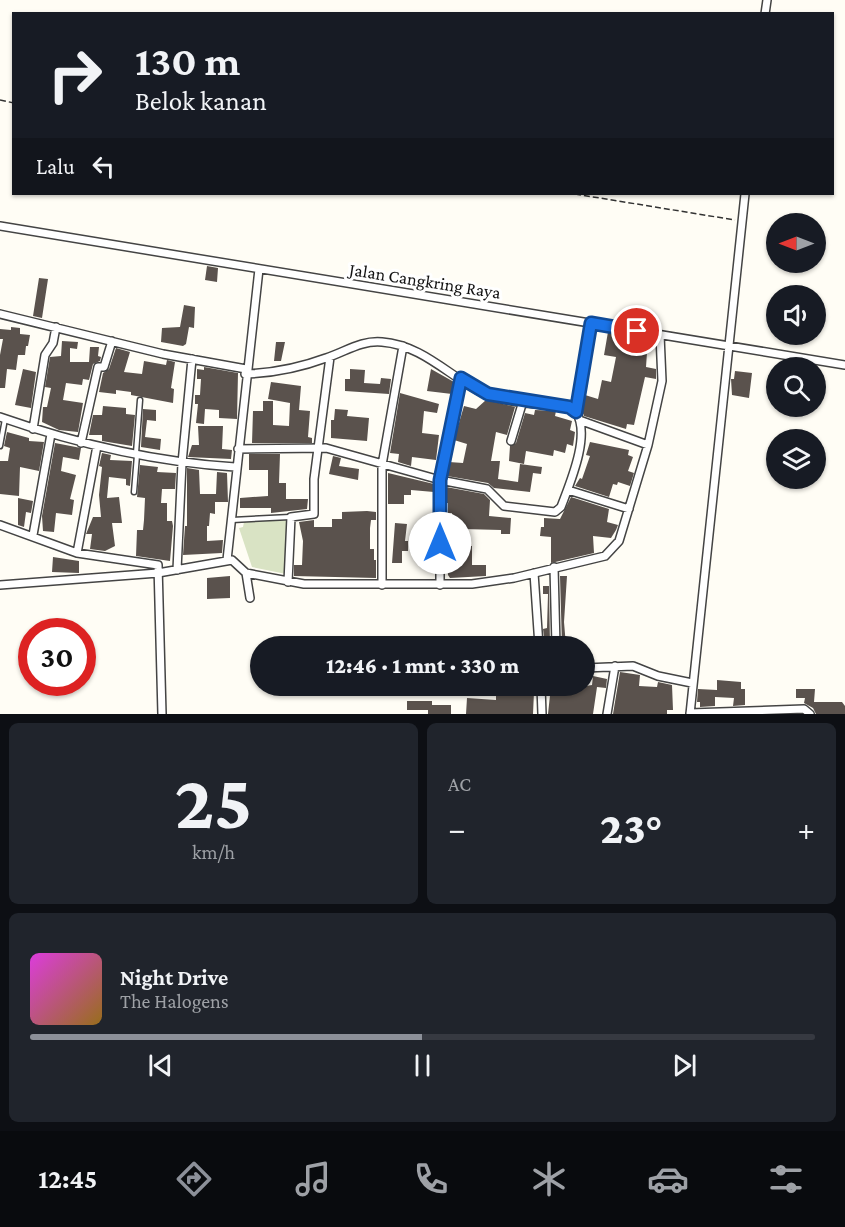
<!DOCTYPE html>
<html lang="id">
<meta charset="utf-8">
<style>
body{margin:0;font-family:"Crimson Pro",serif;background:#20242c;color:#f1f3f6;height:100vh;display:flex;flex-direction:column;font-size:22px;white-space:nowrap}
*{box-sizing:border-box;margin:0}
p{font-size:20px;color:#9ea1a6}
.icon{flex:none;width:33px;height:33px;fill:none;stroke:currentColor;stroke-width:2;stroke-linecap:round;stroke-linejoin:round}
.map{position:relative;height:714px;overflow:hidden}
.sheet{display:flex;flex-direction:column;gap:9px;padding:9px;background:#0d0f14;flex:1}
.sheet>*{flex:none}
.hud{position:absolute;left:12px;top:12px;width:822px;height:183px;border-radius:0px;box-shadow:0 2px 4px #0004;background:#171b24;color:#f1f3f6;overflow:hidden}
.needle{width:39px;rotate:270deg}
.fabs{position:absolute;left:766px;top:213px;display:grid;gap:12px}
.fabs a{display:grid;place-items:center;width:60px;height:60px;border-radius:50%;background:#171b24;box-shadow:0 2px 4px #0004;font-size:30px}
.speed{position:absolute;left:18px;top:618px;display:flex;gap:12px;font-size:30px;font-weight:700;text-align:center}
.speed>*{display:grid;place-content:center;width:78px;height:78px;border-radius:50%;background:#171b24;box-shadow:0 2px 4px #0004;line-height:1}
.speed .limit{border:9px solid #d22;background:#fff;color:#111}
.pin{position:absolute;display:grid;place-items:center;width:51px;height:51px;color:#fff;margin:-26px;border:3px solid #fff;border-radius:50%;box-shadow:0 2px 6px #0007}
.me{position:absolute;width:66px;margin:-33px;rotate:0deg;stroke-linejoin:round;filter:drop-shadow(0 0 4px #0008)}
.turn{display:flex;align-items:center;gap:21px;height:126px;padding:0 24px;font-size:27px}
.turn .icon{width:78px;height:78px;stroke-width:2.5}
.turn b{display:block;font-size:42px;line-height:51px}
.then{display:flex;align-items:center;height:57px;padding:0 24px;background:#0003;gap:12px;font-size:22px}
.big{font-size:45px;font-weight:800;line-height:1.1}
.sheet .widget{flex:1;display:flex;flex-direction:column;justify-content:center;gap:9px;min-width:0;padding:0 21px;border-radius:9px;background:#20242c}
.sheet .dial{align-items:center;gap:0}
.dial b{font-size:78px;line-height:1}
.song{display:flex;align-items:center;gap:18px}
.cover{width:72px;height:72px;border-radius:9px;background:linear-gradient(135deg,hsl(300 70% 55%),hsl(40 70% 35%))}
.played{height:6px;border-radius:3px;background:linear-gradient(90deg,#8c9099 50%,#363941 50%)}
.keys{display:flex;justify-content:space-around;direction:ltr}
.heat{display:flex;justify-content:space-between;align-items:center;font-size:33px;direction:ltr}
.sheet .tiles{flex:1;display:grid;gap:9px;grid-template-columns:1fr 1fr}
.widget:last-child{grid-column:span 2}
.trip{position:absolute;left:250px;top:636px;width:345px;height:60px;border-radius:30px;background:#171b24;box-shadow:0 2px 4px #0004;font-weight:800;line-height:60px;text-align:center}
.dock{display:flex;height:96px;justify-content:space-around;align-items:center;background:#090b0e;color:#9ea1a6}
.dock .icon{width:42px;height:42px}
.dock .current{color:#8c9099}
.dock b{font-size:27px;color:#f1f3f6}
.map>svg:first-child{display:block}
.cemetery{fill:#d9e3c4}
.building{fill:#5a524d}
.lines{fill:none;stroke-linecap:round;stroke-linejoin:round}
.lane-casing{stroke:#444;stroke-width:7}
.street-casing{stroke:#444;stroke-width:10}
.path{stroke:#333;stroke-width:1.5;stroke-dasharray:6 3;stroke-linecap:butt}
.lane{stroke:#fff;stroke-width:4}
.street{stroke:#fff;stroke-width:7}
.route-casing{stroke:#114b97;stroke-width:15}
.route{stroke:#1a73e8;stroke-width:10}
.labels{text-anchor:middle;dominant-baseline:central;stroke-width:6;stroke-linejoin:round;paint-order:stroke}
.street-label{font-size:18px;fill:#111;stroke:#fff}
</style>
<div class="map">
<svg width="845" height="714" viewBox="0 0 845 714">
<rect width="100%" height="100%" fill="#fffdf5"/>
<path class="cemetery" d="M290,519L286,574L252,567L239,528L243,527L244,522Z"/>
<path class="building" d="M207,266L218,268L217,282L205,280Z
M39,278L48,279L42,318L33,316Z
M184,305L195,307L194,328L189,327L186,344L183,346L161,342L162,328L180,327Z
M11,327L20,328V334L30,335L28,346H26L25,355H18L16,370L7,369L5,388H0V355L3,339H0V329L11,330Z
M608,332L648,338L646,367L656,369V379L645,377L634,425L627,424L626,429L584,416L582,411L585,395L598,399L602,380L611,382L616,357L604,355Z
M62,341L78,342L77,349L70,348V362H89L90,347H99L98,356L101,357L100,361L93,364L89,380L83,379L82,385L66,383L63,400L83,403L78,432L59,430L42,422L43,407H47L51,388L45,387L50,357L61,356Z
M276,342H285L281,361H274Z
M116,348L130,352L124,372L142,374L144,361L166,365L167,360L175,362L171,388L174,389L173,403L131,395V392L116,390V394L99,392L103,373L109,369Z
M204,367L238,373L237,419L219,418V410L205,409L204,424L196,423L198,404H195V395H200L201,379H197V369L204,370Z
M23,369L36,372L31,408L15,405Z
M350,369L365,370L364,383L380,384L381,378L391,379L389,394L345,391V379H350Z
M431,369L454,382L452,394L427,391Z
M735,371L752,373L749,398L732,395L731,379H734Z
M271,382L301,386L299,410L310,411L308,437L312,438V443H252L253,411H263V401H273V425L289,426L290,403L268,399Z
M400,393L439,404L437,413L424,411L422,433L439,435L436,460L412,457L411,466L398,462L399,454L390,453Z
M486,400L515,407L507,435L496,432L491,461H500L498,479L518,482L520,464L542,467L541,474L533,473L530,492L494,488L488,483L447,476L449,462L463,463L467,444L454,440L464,406L476,409Z
M103,406L126,408V414L135,415L132,446L102,441V435H89L93,415H102Z
M143,409L156,410V421L147,420L145,437L161,439L160,450L141,447Z
M335,409L348,410L347,416L369,418L367,441L331,438V420H334Z
M535,410L556,411L555,416L572,421L570,430L575,432L573,446L567,444L565,453L554,450L553,456L526,451L524,464L509,461L510,446L516,443L525,413L534,415Z
M198,426H223L222,449L232,450L231,459L188,457L192,445H199Z
M7,432L29,438V441L44,442L39,471L20,467L19,496L0,494V461H8L10,448L4,446Z
M590,442L629,450L628,455L633,457L628,471L634,473L630,486L618,482L617,485L613,484L609,497L575,486L580,478L582,479L590,456L586,455Z
M55,443L81,448L79,460L63,457L61,471L76,475L70,499L74,500L72,515L56,513L54,532L43,531L42,516Z
M102,453L111,455L110,460L132,461L130,486L126,485V479L109,477L107,498L119,497L122,523H112L115,546L105,551L90,549L92,534H86L93,517H101L99,495L102,467L99,466Z
M249,454H280L279,483H286V499H308L307,509L271,513V508H240V498L268,496V470H249Z
M333,456L341,458L339,466L359,469L358,480L329,474Z
M140,465L158,467L157,472L176,473L175,489H162L161,503H167V521H172L173,526L170,561L136,556L137,530H143L144,520L145,498L137,497Z
M187,468L199,470L200,494H216L217,472L227,473L228,502H215V514L210,513L209,526H207V541L223,540L222,553L183,555L185,526H187Z
M388,473L434,484V492L411,490V495H404V504H388Z
M446,487L484,494L490,500L489,516L511,518L510,534H501V530L463,529V546H472V565H486V576L450,578L448,575L446,535H452V513H448V503H446Z
M571,497L609,509L607,522L618,525L616,530L611,538L593,536L594,553L551,563V537L540,536L541,527H544V518L560,519Z
M18,498L33,501L31,513L26,512L24,527L18,525Z
M367,511L376,512V520H371L370,528V549H374V560H376V578L294,576V565H302L303,541L299,522L314,520V527H332V519H342V512Z
M395,523L407,524L405,541H408V551H402V563H392Z
M53,557L79,561V573L52,572Z
M230,576V598L207,599V578Z
M560,576H567L564,622L566,646H562Z
M543,586H549L550,646H545L543,629L547,628L548,594H543Z
M620,672L640,675L639,686L657,687L658,682L672,685L673,710H667V714H613Z
M593,676L607,679L606,688L597,687L593,714H548L551,686H586L592,685Z
M717,680L741,682V689H745V705L733,706L734,698L715,697V706L700,707V702H697L698,689L717,690Z
M796,689H815L814,702H842L845,706V714H816L813,708L804,703L805,698H796Z
M512,691L534,692L533,714H466L467,698L496,700V694H512Z
M407,701H432V705H451V714H428V710H407Z"/>
<g class="lines">
<g class="lane-casing">
<path id="lane" d="M0,446L5,419
M136,453L140,400
M134,492L137,455
M232,520L290,517"/>
</g>
<g class="street-casing">
<path id="street" d="M765,14L767,0
M0,226L845,365
M0,314L163,354L246,369
M245,374C274,373 299,368 326,358C345,352 361,340 382,342C421,345 447,374 479,391C504,404 542,404 569,407L576,412
M0,417C77,444 154,462 235,467
M582,421L648,445
M33,429L45,355L53,343L56,327
M511,441L523,401
M81,443L98,367H104L112,341
M238,449L326,448L440,480L487,489L504,506L555,512L561,507C570,483 591,435 576,412L591,323
M568,490L629,509
M0,525L77,553L158,565L162,714
M33,535L51,434
M77,553L97,446
M227,560L259,269
M554,567L556,646
M177,570L182,463L192,359
M246,573L304,584H472L514,578L605,556L619,541L648,445L662,381L660,335
M534,573L539,646
M288,582L291,517L314,514V479L330,357
M0,585L158,573L232,560L246,573L250,598
M382,585V465L403,346
M440,585V480L461,378
M585,668L633,666L658,676L692,683
M541,686L542,714
M690,713L804,709L810,714
M607,714L615,666
M690,714L745,194"/>
</g>
<path class="path" d="M0,100L14,103
M575,194L735,220"/>
<use href="#lane" class="lane"/>
<use href="#street" class="street"/>
</g>
<g class="lines">
<g class="route-casing">
<path id="route" d="M440,543V480L461,378L488,394L569,407L576,412L591,323L637,331"/>
</g>
<use href="#route" class="route"/>
</g>
<g class="labels">
<g class="street-label">
<text transform="translate(425 281) rotate(9)">Jalan Cangkring Raya</text>
</g>
</g>
</svg>
<div class="fabs">
<a><svg class="needle" viewBox="-14 -14 28 28"><path d="M0-13l5 13h-10z" fill="#e53935"/><path d="M0 13l5-13h-10z" fill="#9ea1a6"/></svg></a>
<a><svg class="icon" aria-label="sound" viewBox="0 0 24 24"><path d="M4 9h4l5-4v14l-5-4H4zM17 9q2 3 0 6"/></svg></a>
<a><svg class="icon" aria-label="search" viewBox="0 0 24 24"><circle cx="10" cy="10" r="6"/><path d="M15 15l6 6"/></svg></a>
<a><svg class="icon" aria-label="layers" viewBox="0 0 24 24"><path d="M12 4l9 5-9 5-9-5zM3 14l9 5 9-5"/></svg></a>
</div>
<div class="speed"><div class="limit">30</div></div>
<div class="pin" style="left:637px;top:331px;background:#d93025"><svg class="icon" aria-label="arrive" viewBox="0 0 24 24"><path d="M6 21V4h12l-3 4 3 4H6"/></svg></div>
<svg class="me" style="left:440px;top:543px" viewBox="-20 -20 40 40"><circle r="19" fill="#fff"/><path d="M0-13L10 11 0 6-10 11z" fill="#1a73e8"/></svg>
<div class="trip">12:46 · 1 mnt · 330 m</div>
<div class="hud">
<div class="turn"><svg class="icon" aria-label="right" viewBox="0 0 24 24"><path d="M7 20v-9h11M14 6l5 5-5 5"/></svg><div><b>130 m</b>Belok kanan</div></div>
<div class="then">Lalu<svg class="icon" aria-label="left" viewBox="0 0 24 24"><path d="M17 20v-9H6M10 6l-5 5 5 5"/></svg></div>
</div>
</div>
<section class="sheet">
<div class="tiles">
<div class="widget dial"><b>25</b><p>km/h</p></div>
<div class="widget"><p>AC</p>
<div class="heat"><a>−</a><b class="big">23°</b><a>+</a></div>
</div>
<div class="widget">
<div class="song"><i class="cover"></i><div><b>Night Drive</b><p>The Halogens</p></div></div>
<div class="played"></div>
<div class="keys"><svg class="icon" aria-label="previous" viewBox="0 0 24 24"><path d="M18 5L8 12l10 7zM5 5v14"/></svg><svg class="icon" aria-label="pause" viewBox="0 0 24 24"><path d="M8 5v14M16 5v14"/></svg><svg class="icon" aria-label="next" viewBox="0 0 24 24"><path d="M6 5l10 7-10 7zM19 5v14"/></svg></div>
</div>
</div>
</section>
<nav class="dock">
<b>12:45</b>
<svg class="icon current" aria-label="directions" viewBox="0 0 24 24"><path d="M12 3l9 9-9 9-9-9zM9 14v-3h6M13 9l2 2-2 2"/></svg>
<svg class="icon" aria-label="music" viewBox="0 0 24 24"><path d="M9 18V5l10-2v13"/><circle cx="6" cy="18" r="3"/><circle cx="16" cy="16" r="3"/></svg>
<svg class="icon" aria-label="phone" viewBox="0 0 24 24"><path d="M5 4h4l2 5-3 2q2 4 5 5l2-3 5 2v4C11 20 4 13 5 4z"/></svg>
<svg class="icon" aria-label="climate" viewBox="0 0 24 24"><path d="M12 3v18M4 7l16 10M4 17L20 7"/></svg>
<svg class="icon" aria-label="car" viewBox="0 0 24 24"><path d="M5 17H2v-5l4-1 3-4h7l3 4 3 1v5h-3M9 17h6M6 11h13"/><circle cx="7" cy="17" r="2"/><circle cx="17" cy="17" r="2"/></svg>
<svg class="icon" aria-label="filters" viewBox="0 0 24 24"><path d="M4 7h16M4 17h16"/><circle cx="9" cy="7" r="2"/><circle cx="15" cy="17" r="2"/></svg>
</nav>
